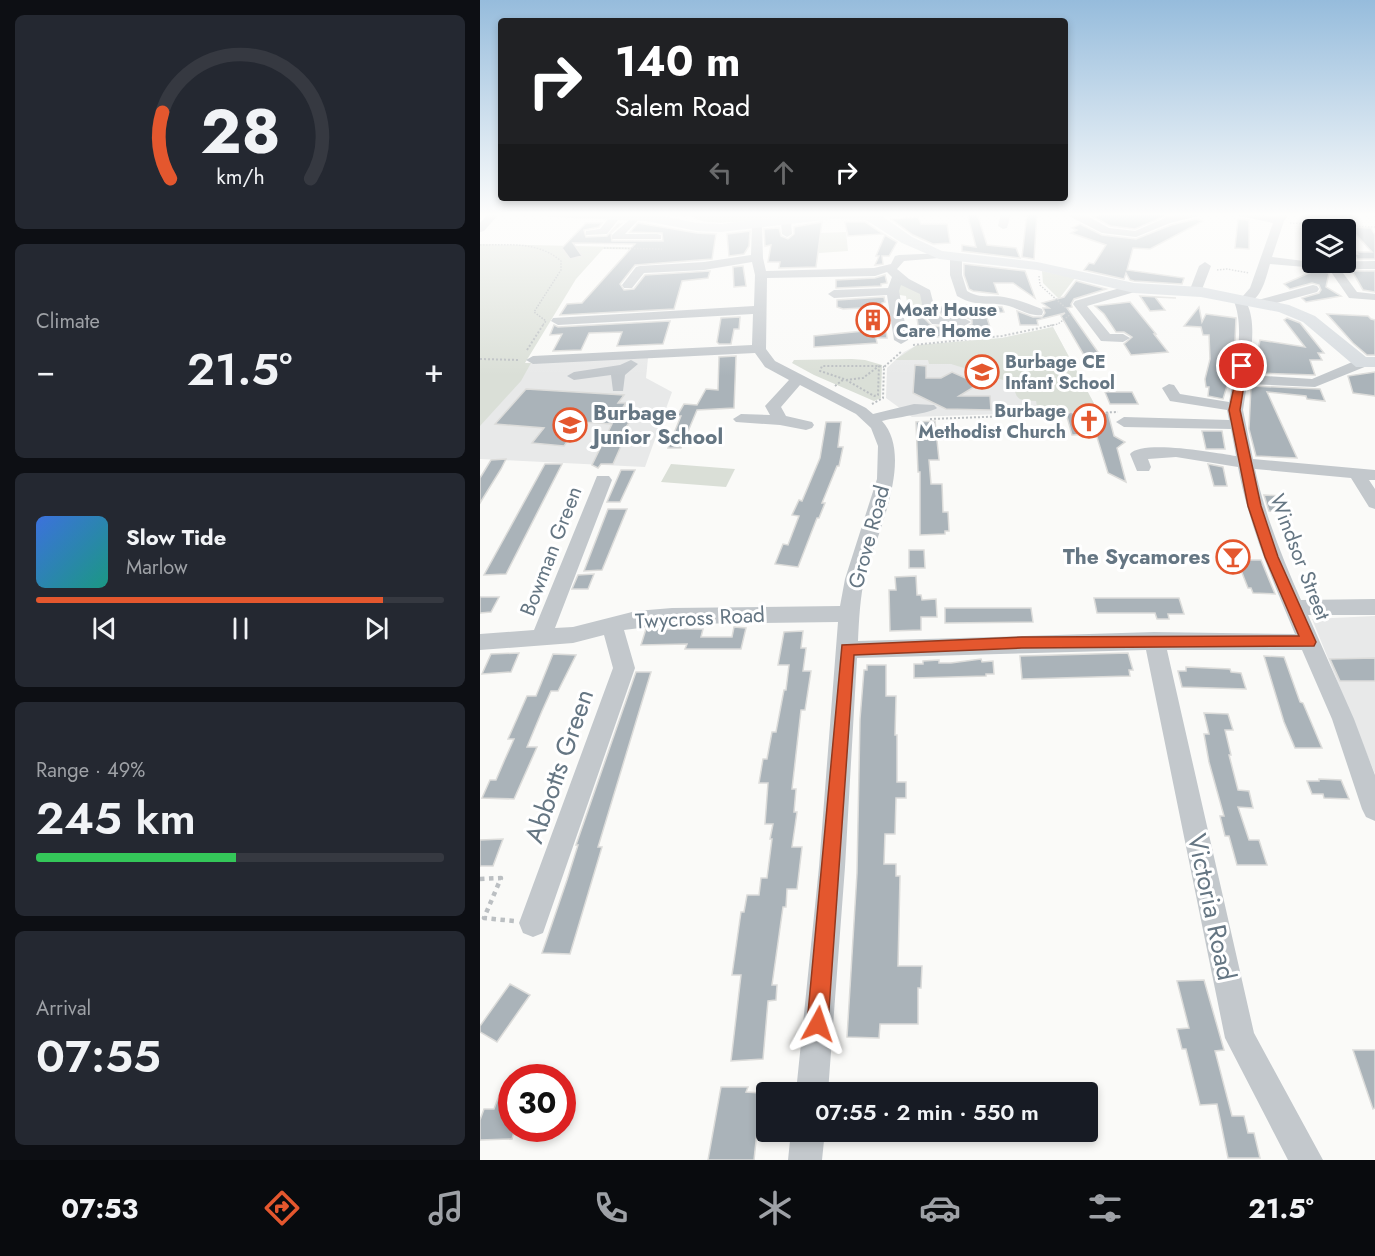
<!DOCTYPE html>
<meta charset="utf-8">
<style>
body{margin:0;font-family:Jost,sans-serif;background:#242831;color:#f1f3f6;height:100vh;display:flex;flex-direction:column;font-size:22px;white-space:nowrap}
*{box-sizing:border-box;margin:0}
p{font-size:20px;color:#9ea1a6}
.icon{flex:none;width:33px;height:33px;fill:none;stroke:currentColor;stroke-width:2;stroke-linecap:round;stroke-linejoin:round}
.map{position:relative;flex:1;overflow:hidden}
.sheet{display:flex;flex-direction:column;gap:15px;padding:15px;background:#0d0f14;width:480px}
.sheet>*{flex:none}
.banner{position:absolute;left:18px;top:18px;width:570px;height:183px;border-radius:6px;box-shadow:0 3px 9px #0003;background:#202124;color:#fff;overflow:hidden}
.tools{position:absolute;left:822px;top:219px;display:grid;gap:12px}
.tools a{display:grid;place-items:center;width:54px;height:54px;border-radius:6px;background:#171b24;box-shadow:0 3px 9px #0003;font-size:30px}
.speed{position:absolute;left:18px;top:1064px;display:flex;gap:12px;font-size:30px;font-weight:700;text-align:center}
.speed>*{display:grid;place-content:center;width:78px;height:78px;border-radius:50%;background:#171b24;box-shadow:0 3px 9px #0003;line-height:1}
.speed .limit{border:9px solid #d22;background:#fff;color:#111}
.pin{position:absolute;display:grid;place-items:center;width:51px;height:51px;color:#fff;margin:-26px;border:3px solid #fff;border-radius:50%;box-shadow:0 2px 6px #0007}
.me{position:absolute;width:66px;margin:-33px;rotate:5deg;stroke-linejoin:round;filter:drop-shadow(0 0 4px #0008)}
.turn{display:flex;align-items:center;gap:21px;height:126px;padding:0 18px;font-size:27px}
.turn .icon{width:78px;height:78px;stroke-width:2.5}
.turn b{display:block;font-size:42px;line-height:51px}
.lanes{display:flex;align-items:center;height:57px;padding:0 18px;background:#0003;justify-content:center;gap:30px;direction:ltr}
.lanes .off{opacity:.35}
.big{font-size:45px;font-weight:600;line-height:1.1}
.sheet .tile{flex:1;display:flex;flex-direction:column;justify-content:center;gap:9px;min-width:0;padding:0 21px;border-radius:9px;background:#242831}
.sheet .dial{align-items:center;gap:0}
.dial svg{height:156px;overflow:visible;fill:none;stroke:#363941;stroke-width:7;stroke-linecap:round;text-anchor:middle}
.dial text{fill:#f1f3f6;stroke:none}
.song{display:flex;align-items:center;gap:18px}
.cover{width:72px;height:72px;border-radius:9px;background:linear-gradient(135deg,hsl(220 70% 55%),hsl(170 70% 35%))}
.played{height:6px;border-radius:3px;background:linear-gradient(90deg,#e4572e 85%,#363941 85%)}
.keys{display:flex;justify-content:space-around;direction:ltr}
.heat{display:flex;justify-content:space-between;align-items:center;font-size:33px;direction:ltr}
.charge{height:9px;border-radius:4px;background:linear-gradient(90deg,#34c759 49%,#363941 0)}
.trip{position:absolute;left:276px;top:1082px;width:342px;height:60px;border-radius:6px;background:#171b24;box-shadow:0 3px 9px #0003;font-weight:600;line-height:60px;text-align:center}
.menu{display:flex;height:96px;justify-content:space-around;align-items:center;background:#090b0e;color:#9ea1a6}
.menu .icon{width:42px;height:42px}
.menu .active{color:#e4572e}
.menu b{font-size:27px;color:#f1f3f6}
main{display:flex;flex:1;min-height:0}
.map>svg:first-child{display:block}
.built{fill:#e8e9e9}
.green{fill:#dadfd7}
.building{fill:#aab3b9;stroke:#dcdcda;stroke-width:1.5}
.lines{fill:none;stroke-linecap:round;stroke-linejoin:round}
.path-far2{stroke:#bbbfc2;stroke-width:1.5;stroke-dasharray:1.5 1.5;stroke-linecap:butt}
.path-far1{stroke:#bbbfc2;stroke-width:2;stroke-dasharray:2 2;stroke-linecap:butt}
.path{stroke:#bbbfc2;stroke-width:4.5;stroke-dasharray:4.5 4.5;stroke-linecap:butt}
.minor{fill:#c3c8cc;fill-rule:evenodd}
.major{fill:#d6dbdf;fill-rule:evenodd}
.route{fill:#e4572e;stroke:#94391e;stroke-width:1.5}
.labels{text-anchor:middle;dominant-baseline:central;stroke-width:6;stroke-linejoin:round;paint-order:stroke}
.far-poi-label{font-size:18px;font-weight:bold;fill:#657683;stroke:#fff;text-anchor:start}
.poi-label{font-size:21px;font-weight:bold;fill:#657683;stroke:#fff;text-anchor:start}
.street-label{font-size:21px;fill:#657683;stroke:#fff}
.near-street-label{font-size:26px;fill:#657683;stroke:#fff}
</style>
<main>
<section class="sheet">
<div class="tile dial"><svg viewBox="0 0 100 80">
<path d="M14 69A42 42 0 1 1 86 69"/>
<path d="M14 69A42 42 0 0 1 10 35" stroke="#e4572e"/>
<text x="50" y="56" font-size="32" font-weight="700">28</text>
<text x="50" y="72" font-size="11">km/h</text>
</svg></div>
<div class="tile"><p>Climate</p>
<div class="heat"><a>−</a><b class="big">21.5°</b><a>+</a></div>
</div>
<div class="tile">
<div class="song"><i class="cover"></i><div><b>Slow Tide</b><p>Marlow</p></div></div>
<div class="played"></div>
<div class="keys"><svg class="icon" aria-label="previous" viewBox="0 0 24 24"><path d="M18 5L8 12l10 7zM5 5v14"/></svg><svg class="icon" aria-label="pause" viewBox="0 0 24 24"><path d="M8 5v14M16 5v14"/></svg><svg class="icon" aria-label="next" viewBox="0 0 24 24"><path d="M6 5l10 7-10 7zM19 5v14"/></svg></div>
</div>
<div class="tile"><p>Range · 49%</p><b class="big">245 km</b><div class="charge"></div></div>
<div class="tile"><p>Arrival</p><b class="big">07:55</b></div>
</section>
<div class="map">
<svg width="895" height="1160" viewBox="0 0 895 1160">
<rect width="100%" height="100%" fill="#fafaf8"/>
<path class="built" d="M573,327L618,411L432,417L406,398L407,368L424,352L437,345L522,338Z
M168,358L166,378L192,392L165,467L0,459V363H45Z
M895,616V774L832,619Z"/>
<path class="green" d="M216,213H305L304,216C286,218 224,230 213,216Z
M366,232L368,251L339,253L338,233Z
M0,244L183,248L181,250L123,249L96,279L45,363H51L41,381L0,426Z
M562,271L595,278L579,299L563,283Z
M417,279L443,290L450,314L429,316L426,296L414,294Z
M573,327L618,411L558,413L556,401C537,400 537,401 533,383L471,364H449L448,360H415L437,345L522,338Z
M372,359L385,360L402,365L401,398L394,401L334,375L312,363L314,360Z
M191,464L255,469L246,487L181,482Z"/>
<path class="building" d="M487,213H497L507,245L536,248L540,258L482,251V245L496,247Z
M547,213H557L554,259L542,257Z
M622,213H693L655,229L630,226L614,217Z
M438,217L441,224H467L470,243L453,244L433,235L411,219Z
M716,219L723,221L670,249L653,248L647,270L704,278L702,284L654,281L650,280L646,273L644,279L604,270L609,263L614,264L626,245L591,233L597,230L592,228L600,224L622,235L656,239L691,225Z
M758,219L769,220V249L755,248Z
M342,222L336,267L299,268L300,262H288L291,245L285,246L284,229L299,228L301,236L308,239L314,234V227Z
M365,222H385L403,234L368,236Z
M106,223H122L119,227L104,230L106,237L127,236L138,224H141L131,233L132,241H183L182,233L150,232L158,223L217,233L236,234L232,259L155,265L140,284L144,290L154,289L165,275L230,271L228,278L202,281L194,309L80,315L87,304L102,303L155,244L93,243L102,256L90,259L82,248Z
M869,227L891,228L895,235V259H877L874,254H878L876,252H892Z
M270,231L269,246L264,254L249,256L247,234Z
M405,235L417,242L409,256H402L403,264L395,265L399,256H396Z
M484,264L545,271L555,298L533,283H514L518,294L493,291L489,289L484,275Z
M263,266L266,286L254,287L253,267Z
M836,270L849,273L846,287L861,296L826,302L822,298L839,293L841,290L839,285L832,283L810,289L804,284Z
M872,271H895V292L883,290Z
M405,275L407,283L401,284V286L356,288V280L395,278Z
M596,281L626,289L594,299L591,304L592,307L587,308L620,355L605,357L581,316L585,313L557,320L558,325H540L537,311L553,317H562L565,313L563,308H569L562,303L584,297Z
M660,296L696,298L675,297L685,310L670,311Z
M404,297L405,302L402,303L407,338H396L397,343L334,347V336L383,331L382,320L387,321V318L381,315V308L363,309L357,307V300Z
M650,302L676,334H674L688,352L651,355L644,344L652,337L644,332H636L624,314L615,306Z
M492,305L522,307L524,312L506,315L512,333L440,338L437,318H444L452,326L485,328L492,324V320L484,316L462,315L457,307Z
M719,307L722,322L726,314L756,318L754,363L743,399L728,396L729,387H726L725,379L730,359L729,335H723L721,327L704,326Z
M847,314L888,316L891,319L895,320V355H887L873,343Z
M260,317L259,329H254L251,344H239L237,342L241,318Z
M807,318L820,323L844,353H838L842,360H830L835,375L773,373L780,340L825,347L804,320Z
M190,321L183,344L137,346L142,332L109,333L101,350L73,351L82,334L70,335L74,325L78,327Z
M256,356L254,408L217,410L201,448H188L201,416H197L204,404L217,405L226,389L238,390L239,357Z
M435,365L446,366V378H461L472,372L499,384L479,396H510L511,410L466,409L433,393Z
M895,372V396L873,393L868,376Z
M771,386L840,389L845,401L827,399L826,396L787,392L817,458L776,456L769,429Z
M46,389L144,395L138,403H146L139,413L155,414L133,446H141L133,464H121L118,468L112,465L132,424L102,422L84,446L52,443L64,428L15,424Z
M625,392H652L658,404H630Z
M586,413H628L634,436L645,442L637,448L646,482L628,473L616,434L592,435Z
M455,421L459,460H449L451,484H462L463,512H468L469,531H465V534L440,535V472H438L436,422Z
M346,422H361L358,447H363L359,466H357L342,503H345L339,518H337L318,567L295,564L303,544L308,545L319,516L312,515L319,500L322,501L340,458Z
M722,431H742L745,449H726Z
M26,459L21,469L0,503V478L11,460Z
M65,464H82L26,574L4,575Z
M728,464L743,467L747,486H734Z
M141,470H155L140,502H127Z
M784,495L802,496L808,512L789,511Z
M128,509H147L122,570L104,571Z
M429,550H444L445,568H429Z
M757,560H781L795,594L773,593L771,588H768Z
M114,574L108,589H92L98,575Z
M436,576L437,595H441L442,600L456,599L457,617H441V630L410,631L409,590H416L415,577Z
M0,597H19L11,612L0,613Z
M614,598H699L704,614H688L689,619H677L675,613H617Z
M465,608H551L553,622L465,623Z
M254,627L266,628L261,649H205L207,644L161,645L166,629H223L221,637H252Z
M323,631L321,648H326L323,671H331L325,710H321L312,789H316L314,812H317L312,847H322L317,889H307L306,907H303L292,985H297L296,1000L288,1001L283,1059L251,1061L261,975H252L261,912H264L267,895H279L281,878H287L292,839H290L293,824H285L288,783H279L283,759H287L292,732H296L304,690H306L309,665H298L304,632Z
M39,653L31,672L2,674L11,654Z
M648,653L653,670H649L650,676L542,679L540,656Z
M73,654L96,655L78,691H71L62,711L47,747H57L34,799L2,798L10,780H16L25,759L34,739H28L47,696H56Z
M784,656L804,657L820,702L823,703L842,748H815L804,722Z
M895,658V681H860L850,659Z
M501,659L502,662L513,661L514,674H506V676L434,678V664H443V661L459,660V663H471Z
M387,665H406V696H416L415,735H417V782H426V798H416L415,834H405L404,864H416V876H420L418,966H442L441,988H438V1024H400L399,1038L367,1037L377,873L380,719L384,670H387Z
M706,667L750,669L751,672L761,673L766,689L702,687L698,671H706Z
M156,672H171L118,847H122L90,954L62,953L87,880L98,845H96Z
M724,713L748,714L753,730H745L751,755H749L758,790L769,791L773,808L758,807L769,840H779L787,865H757L749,836H745L740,816H744L729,762L724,734H729Z
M839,779L861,780L869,799L844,798L843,794H832L827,781H839Z
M23,839L13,866H0V840Z
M724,980L744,1050L735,1051L752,1116H764L768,1133H774L780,1158H748L737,1104L720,1105L706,1049H702L697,1029L709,1028L697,981Z
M30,984L50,995L17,1042L0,1032V1026Z
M873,1050H895V1108L893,1109Z
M241,1087H268L266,1092L281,1093L274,1160H228Z
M20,1093H32V1128H35L32,1139L0,1140V1120L4,1109H14Z"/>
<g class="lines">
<path class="path-far2" d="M810,223L895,227
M0,245C29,245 58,241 81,261V270L54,312L66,321L62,326
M124,248L182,249
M737,270L747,269L769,273
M559,276L560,285L587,309
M567,326L578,324L591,314"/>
<path class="path-far1" d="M433,345L522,336L574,325
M47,350L63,325
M0,359L40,360
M399,366L404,367
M364,379L340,371L342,366H399
M366,380L383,378L399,366
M366,380L394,396L398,395L399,366
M355,386L364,379
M392,404L403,398L404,367L422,351
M450,419L638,412"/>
<path class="path" d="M0,879L21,878L4,918L34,921"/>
<path class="minor" d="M9,213H20L4,231L0,232V223Z
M133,213L142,215L127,234L106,235V231L120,229Z
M521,213H531L527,228L523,229L518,226Z
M583,213H602L629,228L655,231L687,217L705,213H730L690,223L656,237L622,233Z
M745,213H772L796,217L799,213H810L804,221L792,257L832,262L895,261V269H860L877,292L895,294V300L869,298L849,269L790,264C786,278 782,298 767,304C777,324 770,353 769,375L832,379L877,360L882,359L889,363L887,366L835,387L767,384L763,410L773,459L895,470V480H889L895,489V509L889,507L871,478L775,469C785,515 802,557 821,600L895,599V615H828L874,719L895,775V821L886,817L882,809L852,719L822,650H687L774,1033L843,1160H808L745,1038L666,650L377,658L365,867L348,1092H316L339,867L358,622L192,624L144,630L155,668L63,933L53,937L43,933L39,923L133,668L124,635L93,643L0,650V634L54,630L117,476H129L132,480L75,628L93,627L156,611L192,608L360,606L365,579L397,479L398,446L391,428L376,414L320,385L301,407L306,416L332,422L334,425L332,428L326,430L300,425L256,422L253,419L261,414L290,415L285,406L309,380L285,367L275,353L53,364L46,360L53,356L272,345L273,314L78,325L71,321L73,318L274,306L275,275L272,262L224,270L164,273L152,288H144L142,285L156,267L160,266L224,262L271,255L272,225L277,222L282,225L283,258L286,271L394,268L411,264L415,256L419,255L463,253V257L459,258L424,261L417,269L429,279L450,290L456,313L461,317L484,318L491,322L484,326L452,324L444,314L440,294L421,285L419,291L428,340L421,344L414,340L407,295L354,298L348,294L354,290L408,288L412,277L407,272L395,276L287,278L286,349L295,361L386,408L393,414L434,404L454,405L457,408C452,413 412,418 402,421C435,457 396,536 385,576C380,597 379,620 378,641L674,632L815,634C792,579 769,526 758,467L696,457L668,459L671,467L669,471H657L650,454C662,439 737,453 756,456L751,429L644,427L636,422L644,417L749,420L747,410L690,401L682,388L689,384L694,385L700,394L749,402C755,371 766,328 753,299L755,296H763L770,288L793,223Z
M156,214L161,217L145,234H177L181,235V239H132V235Z
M306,219L311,222L312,234L307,237L302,234L301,222Z
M476,254L482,257V275L487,291C500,299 510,295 524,297C537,299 549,304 562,309L563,312L562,315C551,317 539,309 529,306C508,300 499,309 477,296L470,275V257Z
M725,262L731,266L721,292L715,296L711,295L709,292L719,266Z
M654,284L658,285L660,288L658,291L607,306L630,334H643L650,338L643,342L621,341L593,304L595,301Z
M833,285L837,286L839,289L837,292L782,307L776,303L778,300Z
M151,360L158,364L145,375L143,391H133L131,375L94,380L87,376L94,372L140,365Z
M311,1131H345L342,1160H308Z"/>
<path class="major" d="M62,213H168L217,223L241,224L332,213H393L405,218L432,237L462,251L557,262L654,283L721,287L809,305L835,316L886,357H895V367H876L823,322L799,312L721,297L654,293L557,270L459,259L422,243L386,220L352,219L241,232L217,231L166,221L68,217Z"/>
</g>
<linearGradient id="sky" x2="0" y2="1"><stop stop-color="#96bcdc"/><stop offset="0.57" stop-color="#fdfdfc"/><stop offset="1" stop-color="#fdfdfc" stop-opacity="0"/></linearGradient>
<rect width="895" height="376" fill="url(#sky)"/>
<path class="route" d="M759,364L767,366L760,410L781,506L798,557L836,642L834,646L542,648L374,655L348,1024L345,1032L338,1035L330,1032L327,1024L362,645L542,637L819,636L785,557L768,506L749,410Z"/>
<defs>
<g id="building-ring" transform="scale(1.725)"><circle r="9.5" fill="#fff" stroke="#e4572e" stroke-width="1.5"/><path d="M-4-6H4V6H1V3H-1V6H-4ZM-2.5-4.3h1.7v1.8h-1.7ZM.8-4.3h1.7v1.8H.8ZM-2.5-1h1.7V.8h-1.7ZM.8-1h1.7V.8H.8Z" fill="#e4572e"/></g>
<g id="school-ring" transform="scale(1.725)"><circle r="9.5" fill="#fff" stroke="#e4572e" stroke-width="1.5"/><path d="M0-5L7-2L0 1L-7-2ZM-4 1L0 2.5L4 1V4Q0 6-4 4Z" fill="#e4572e"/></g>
<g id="church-ring" transform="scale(1.725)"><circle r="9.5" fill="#fff" stroke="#e4572e" stroke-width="1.5"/><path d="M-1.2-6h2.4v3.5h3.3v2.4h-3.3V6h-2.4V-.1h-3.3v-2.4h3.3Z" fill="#e4572e"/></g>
<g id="bar-ring" transform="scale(1.725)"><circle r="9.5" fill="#fff" stroke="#e4572e" stroke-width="1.5"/><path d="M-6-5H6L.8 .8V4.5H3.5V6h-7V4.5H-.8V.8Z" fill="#e4572e"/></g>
</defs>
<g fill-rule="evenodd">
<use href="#building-ring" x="393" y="320"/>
<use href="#school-ring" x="502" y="372"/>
<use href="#church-ring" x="609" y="421"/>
<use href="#school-ring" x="90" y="425"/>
<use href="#bar-ring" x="753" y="557"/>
</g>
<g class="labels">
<g class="far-poi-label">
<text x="416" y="310">Moat House<tspan x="416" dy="21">Care Home</tspan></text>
<text x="525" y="362">Burbage CE<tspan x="525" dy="21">Infant School</tspan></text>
<text x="586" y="411" text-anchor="end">Burbage<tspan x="586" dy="21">Methodist Church</tspan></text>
</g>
<g class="poi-label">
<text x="113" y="413">Burbage<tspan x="113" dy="24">Junior School</tspan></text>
<text x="730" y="557" text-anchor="end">The Sycamores</text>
</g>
<g class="street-label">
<text transform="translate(389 537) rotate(-75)">Grove Road</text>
<text transform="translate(71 551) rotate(-69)">Bowman Green</text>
<text transform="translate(820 557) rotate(69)">Windsor Street</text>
<text transform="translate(220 618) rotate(-3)">Twycross Road</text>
</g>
<g class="near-street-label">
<text transform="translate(79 766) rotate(-71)">Abbotts Green</text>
<text transform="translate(732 907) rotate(78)">Victoria Road</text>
</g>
</g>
</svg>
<div class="tools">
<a><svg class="icon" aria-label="layers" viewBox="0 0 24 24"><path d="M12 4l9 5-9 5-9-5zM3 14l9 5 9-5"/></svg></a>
</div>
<div class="speed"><div class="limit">30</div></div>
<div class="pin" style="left:762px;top:366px;background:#d93025"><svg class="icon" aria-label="arrive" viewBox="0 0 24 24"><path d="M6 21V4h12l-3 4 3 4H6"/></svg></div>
<svg class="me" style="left:338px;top:1024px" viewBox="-20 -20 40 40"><path d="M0-17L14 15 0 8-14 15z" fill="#e4572e" stroke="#fff" stroke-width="4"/></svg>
<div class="trip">07:55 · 2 min · 550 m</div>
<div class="banner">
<div class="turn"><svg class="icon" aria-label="right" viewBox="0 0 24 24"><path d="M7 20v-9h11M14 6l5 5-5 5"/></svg><div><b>140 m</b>Salem Road</div></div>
<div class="lanes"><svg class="icon off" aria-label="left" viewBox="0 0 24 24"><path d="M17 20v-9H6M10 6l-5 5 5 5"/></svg><svg class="icon off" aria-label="ahead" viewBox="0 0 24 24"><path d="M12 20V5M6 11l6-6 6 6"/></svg><svg class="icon" aria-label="right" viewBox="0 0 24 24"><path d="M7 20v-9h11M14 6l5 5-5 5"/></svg></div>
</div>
</div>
</main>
<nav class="menu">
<b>07:53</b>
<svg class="icon active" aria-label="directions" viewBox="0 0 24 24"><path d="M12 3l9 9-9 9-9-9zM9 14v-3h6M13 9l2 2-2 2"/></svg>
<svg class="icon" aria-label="music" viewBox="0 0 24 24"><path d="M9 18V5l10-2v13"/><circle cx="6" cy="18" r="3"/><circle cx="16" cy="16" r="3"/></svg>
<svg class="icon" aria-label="phone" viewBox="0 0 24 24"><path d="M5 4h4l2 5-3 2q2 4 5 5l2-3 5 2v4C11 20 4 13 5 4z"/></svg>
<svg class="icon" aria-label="climate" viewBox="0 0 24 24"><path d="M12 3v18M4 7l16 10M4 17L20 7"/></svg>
<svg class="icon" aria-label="car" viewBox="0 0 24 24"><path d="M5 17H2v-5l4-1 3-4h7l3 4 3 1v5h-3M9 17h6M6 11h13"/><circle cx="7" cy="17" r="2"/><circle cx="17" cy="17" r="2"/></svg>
<svg class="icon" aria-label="filters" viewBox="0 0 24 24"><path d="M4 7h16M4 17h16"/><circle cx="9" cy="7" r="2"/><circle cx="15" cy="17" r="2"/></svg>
<b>21.5°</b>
</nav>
